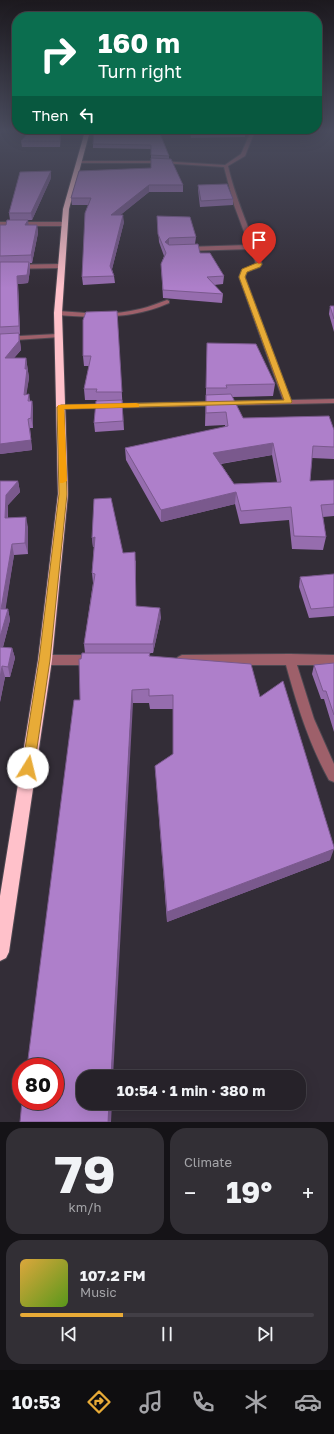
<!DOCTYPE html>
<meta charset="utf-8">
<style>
body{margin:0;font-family:"Golos Text",sans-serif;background:#322f35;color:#f1f3f6;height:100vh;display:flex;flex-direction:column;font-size:15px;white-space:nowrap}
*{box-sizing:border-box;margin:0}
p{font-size:13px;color:#a4a4a8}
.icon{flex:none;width:22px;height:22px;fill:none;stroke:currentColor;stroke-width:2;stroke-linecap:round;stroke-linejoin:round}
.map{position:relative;height:1122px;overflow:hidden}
.sheet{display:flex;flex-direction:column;gap:6px;padding:6px;background:#151317;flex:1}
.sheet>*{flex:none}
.banner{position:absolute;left:12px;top:12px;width:310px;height:122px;border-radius:16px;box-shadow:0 4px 16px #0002,0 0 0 1px #423f46;background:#0b6e4f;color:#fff;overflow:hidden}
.speed{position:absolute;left:12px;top:1058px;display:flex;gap:8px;font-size:20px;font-weight:700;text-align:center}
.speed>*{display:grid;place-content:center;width:52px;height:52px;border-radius:50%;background:#262229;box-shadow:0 4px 16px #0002,0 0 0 1px #423f46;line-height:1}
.speed .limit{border:6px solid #d22;background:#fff;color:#111}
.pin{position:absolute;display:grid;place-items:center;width:34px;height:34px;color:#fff;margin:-41px -17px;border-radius:50% 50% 50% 0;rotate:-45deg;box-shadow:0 0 4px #0007}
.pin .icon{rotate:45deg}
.me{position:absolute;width:44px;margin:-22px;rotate:9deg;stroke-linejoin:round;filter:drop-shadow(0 0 3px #0008)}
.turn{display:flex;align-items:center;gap:14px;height:84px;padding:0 20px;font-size:18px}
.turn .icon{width:52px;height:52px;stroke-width:2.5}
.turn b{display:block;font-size:28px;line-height:34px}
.then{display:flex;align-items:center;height:38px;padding:0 20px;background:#0003;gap:8px;font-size:15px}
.big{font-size:30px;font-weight:700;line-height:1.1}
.sheet .card{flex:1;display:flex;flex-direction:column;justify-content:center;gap:6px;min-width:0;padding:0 14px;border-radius:16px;background:#322f35}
.sheet .dial{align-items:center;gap:0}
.dial b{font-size:52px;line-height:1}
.song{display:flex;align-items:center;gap:12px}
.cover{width:48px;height:48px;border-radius:6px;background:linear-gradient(135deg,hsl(40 70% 55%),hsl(90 70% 35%))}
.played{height:4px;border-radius:2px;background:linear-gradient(90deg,#e8ab37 35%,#423f46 35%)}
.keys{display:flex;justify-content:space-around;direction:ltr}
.heat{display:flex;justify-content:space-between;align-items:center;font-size:22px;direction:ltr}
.sheet .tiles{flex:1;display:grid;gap:6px;grid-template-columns:1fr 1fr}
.card:last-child{grid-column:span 2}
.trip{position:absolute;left:76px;top:1070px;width:230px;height:40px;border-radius:16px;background:#262229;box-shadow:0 4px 16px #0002,0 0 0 1px #423f46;font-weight:700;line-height:40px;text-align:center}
.tabs{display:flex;height:64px;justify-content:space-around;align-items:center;background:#0f0e10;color:#a4a4a8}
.tabs .icon{width:28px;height:28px}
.tabs .selected{color:#e8ab37}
.tabs b{font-size:18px;color:#f1f3f6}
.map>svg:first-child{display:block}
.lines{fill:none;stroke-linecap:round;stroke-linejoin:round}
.minor-casing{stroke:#4e4851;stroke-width:2}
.highway-casing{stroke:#4e4851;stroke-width:2}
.minor{fill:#9e606a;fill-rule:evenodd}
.highway{fill:#ffc1ca;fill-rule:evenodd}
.wall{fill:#966dae;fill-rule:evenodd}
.shaded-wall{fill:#7a598d}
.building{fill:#ae7fca;stroke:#7a598d;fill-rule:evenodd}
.route{fill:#e8ab37;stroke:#976f24}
.slow{fill:#f59e0b}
</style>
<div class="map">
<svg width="334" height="1122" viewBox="0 0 334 1122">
<rect width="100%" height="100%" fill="#332d37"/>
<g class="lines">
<g class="minor-casing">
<path id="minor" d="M251,131H255L245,156L228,166C236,201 251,232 262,264L260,267L247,272L245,277L291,400L334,399V403L58,409V405H61L283,400L239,277L242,270L256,264L251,249L186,251L183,249L186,247L249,245L234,205L224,167L160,163H79L77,162L79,161H160L225,165L241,154Z
M0,222H65L68,224L65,226H0Z
M0,265L62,264L65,266L62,268L0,269Z
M167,300L169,301V303C133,319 97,318 58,315L55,313L58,311C85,313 113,316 140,309C149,307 158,303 167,300Z
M58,334L60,335V337L0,341V337Z
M290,654L334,655V665H297L314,719L334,764V782L329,780C309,744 297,705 286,665H182L178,663L176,660L178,657L182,655Z
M45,655H92L96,657L98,660L96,663L92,665H45L41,663L39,660L41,657Z"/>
</g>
<g class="highway-casing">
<path id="highway" d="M85,131H90L69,209L62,313L68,494L52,660L9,952L6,958L0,961V896L38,660L58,494L54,313L63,209Z"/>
</g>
<use href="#minor" class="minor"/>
<use href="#highway" class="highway"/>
</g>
<path class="wall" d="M30,131H61L60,147H22L21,141Z
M159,131L169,156V159L183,185V192H149L120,215L124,222L112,269L114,276L115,283L83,285L82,277L88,205H72L71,198L151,168V149L93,148V144Z
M190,131H245V137L191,138Z
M51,178L32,220H28V225H37L38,233L32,263H30V270L28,283L18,284L20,334H19L21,350L14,358H26L29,378L26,394H29L30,401H32L33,410V428H30L32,450L0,454V225H6L10,220L9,213Z
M198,185L233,199V205L200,207L198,190Z
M157,216L196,237L195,244L200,253L224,276L223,284L214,285L223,294L222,303L163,298L161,264L164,256L159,242Z
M330,306H334V332L329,314Z
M117,311L124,430L95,432L94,423L97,400H85L84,389L89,366H84L83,356Z
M207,355L275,384L273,396L232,397L243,418L334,430V459L312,458L310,481L334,480V516L323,517L326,537L323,550L292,549L289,520L240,524L235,504L161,522L126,460L125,448L225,427V425L205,426ZM272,455L277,482L234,484L221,464Z
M0,481H18L20,492L8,505V518L28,527V554L14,555L5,609H8L10,620L3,647L12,648L15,658L10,677H5L0,702Z
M92,538L123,553L136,561V606L161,617L153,653H150V656L260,697L330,860L167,922L155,766L173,754V709H150L149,703H133L80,700L81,659L85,653L84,644L93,583L92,573L94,547H93Z
M334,574V616L309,618L299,587L300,577Z
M334,663V732L324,699H321L312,674L314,665Z"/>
<path class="shaded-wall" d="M60,131H61L60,147Z
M51,171V178L32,220L31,213Z
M149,185V192L112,222L111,215Z
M123,215L124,222L111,273L110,266Z
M28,220L29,228L25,225Z
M37,225L38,233L32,263L31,255Z
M169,238V246L165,242Z
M29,262L30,270L28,283L18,284L20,334L19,326L17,276Z
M19,333L20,341L21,350L6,367L5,358Z
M26,358L29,378L25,404L24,395Z
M32,401L33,410V428L31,418Z
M28,419L32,450L0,454V444Z
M273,443L272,455L212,465L213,453Z
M18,481L20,492L8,505L7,529L5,518L6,495Z
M236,492L235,504L161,522V510Z
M26,517L28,527V554L25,543Z
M95,537L96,546L93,547L92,538Z
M12,544L14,555L4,619L1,609Z
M160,608L161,617L153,653V644Z
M8,609L10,620L0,658V637Z
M12,648L15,658L10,677L8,667Z
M2,666L5,677L0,702V678Z
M132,690L133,703L113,1077H111Z
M334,849L330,860L167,922V912Z
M109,1103H112L111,1122H108Z"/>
<path class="building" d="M30,131H60V141H21Z
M94,131H159L169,156L151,155V145L93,144Z
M191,131H245V133L191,134Z
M151,158L171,159L183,185H149L111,215H123L110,266L114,276L82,277L85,213L91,198H71L79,171L151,168Z
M51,171L31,213H9L20,172Z
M227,184L233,199L201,201L198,185Z
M157,216L190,217L196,237L169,238L165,242L169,245L198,244L200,253H210L224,276L207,277L223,294L163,290L161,264L166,253L158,234Z
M7,220H28L25,225H37L31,255L0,256V225H6Z
M0,262H29L27,275L17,276L19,326L0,327Z
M330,306H334V319Z
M117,311L122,392H96L97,389H84L91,356H83V320L86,312Z
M19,333V341L5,358H26L25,369H27L24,395L29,394L28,401H32L31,418L28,419L31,440L0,444V334Z
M207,343L256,344L275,384L226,385L227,388H206Z
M231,394L243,418L329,416L334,430V447L313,446L310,481L334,480V504L321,505L326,537L294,536L291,507L241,511L236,492L161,510L125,448L228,426L226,412L206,413V395ZM273,443L281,482L234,484L213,453Z
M122,400L123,421L94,423L96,401Z
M0,481H18L6,495L5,518L26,517L25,543L12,544L1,609H8L0,637Z
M111,498L123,553L135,552L136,606L160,608L153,644H84L95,574L92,573L95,537L92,538L94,499Z
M334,574V607L311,609L300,577Z
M0,647L12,648L8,667L2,666L0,678Z
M82,653H150L149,656L251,664L260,697L283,681L334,847V849L167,912L155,766L173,754V695L149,696V689L132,690L111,1077H83V1103H109L108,1122H20L22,1101H55V1067H27L74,700H80L79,659H81Z
M334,663V715L326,691H323L314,665Z"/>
<linearGradient id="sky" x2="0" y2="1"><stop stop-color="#1c191e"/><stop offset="0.45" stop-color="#4a4c5e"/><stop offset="1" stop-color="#4a4c5e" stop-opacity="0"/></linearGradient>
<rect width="334" height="288" fill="url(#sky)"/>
<path class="route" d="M259,262L262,264L260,267L247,272L245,277L292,402L291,403L64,409L67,494L50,660L34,768L32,771L28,773L24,771L22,768L39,660L59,494L57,407L61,405L284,400L239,277L242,269Z"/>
<path class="slow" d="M136,403L139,404V407L64,409L67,481L63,483H60L58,405Z"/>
</svg>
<div class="speed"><div class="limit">80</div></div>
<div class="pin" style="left:259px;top:264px;background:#d93025"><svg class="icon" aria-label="arrive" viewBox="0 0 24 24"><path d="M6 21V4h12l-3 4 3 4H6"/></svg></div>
<svg class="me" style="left:28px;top:768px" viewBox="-20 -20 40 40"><circle r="19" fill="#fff"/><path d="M0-13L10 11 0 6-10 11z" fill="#e8ab37"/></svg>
<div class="trip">10:54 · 1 min · 380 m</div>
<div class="banner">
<div class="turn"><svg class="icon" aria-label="right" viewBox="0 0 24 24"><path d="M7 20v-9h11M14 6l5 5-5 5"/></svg><div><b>160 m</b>Turn right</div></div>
<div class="then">Then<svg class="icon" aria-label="left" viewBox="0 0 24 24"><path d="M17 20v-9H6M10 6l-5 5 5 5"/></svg></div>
</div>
</div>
<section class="sheet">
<div class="tiles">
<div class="card dial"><b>79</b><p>km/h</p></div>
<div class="card"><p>Climate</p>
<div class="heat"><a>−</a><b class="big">19°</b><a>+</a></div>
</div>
<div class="card">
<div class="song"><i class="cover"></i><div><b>107.2 FM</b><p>Music</p></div></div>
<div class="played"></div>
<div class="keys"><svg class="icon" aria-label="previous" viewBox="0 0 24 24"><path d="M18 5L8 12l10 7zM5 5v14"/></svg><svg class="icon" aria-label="pause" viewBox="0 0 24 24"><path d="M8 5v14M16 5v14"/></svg><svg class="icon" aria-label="next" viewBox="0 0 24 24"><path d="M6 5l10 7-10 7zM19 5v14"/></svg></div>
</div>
</div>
</section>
<nav class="tabs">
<b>10:53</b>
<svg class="icon selected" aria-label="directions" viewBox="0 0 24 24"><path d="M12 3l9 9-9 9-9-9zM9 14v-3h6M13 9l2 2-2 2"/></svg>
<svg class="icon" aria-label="music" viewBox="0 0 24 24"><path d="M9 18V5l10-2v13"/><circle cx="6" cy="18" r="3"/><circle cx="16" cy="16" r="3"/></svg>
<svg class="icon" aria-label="phone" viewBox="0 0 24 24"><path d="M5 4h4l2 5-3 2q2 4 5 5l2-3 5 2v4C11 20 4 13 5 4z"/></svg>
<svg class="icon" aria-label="climate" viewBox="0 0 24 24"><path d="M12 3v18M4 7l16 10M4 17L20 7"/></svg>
<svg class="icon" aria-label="car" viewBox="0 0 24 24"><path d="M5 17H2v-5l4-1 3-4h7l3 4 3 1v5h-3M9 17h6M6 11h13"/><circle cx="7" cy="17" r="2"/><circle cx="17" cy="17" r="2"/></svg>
</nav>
